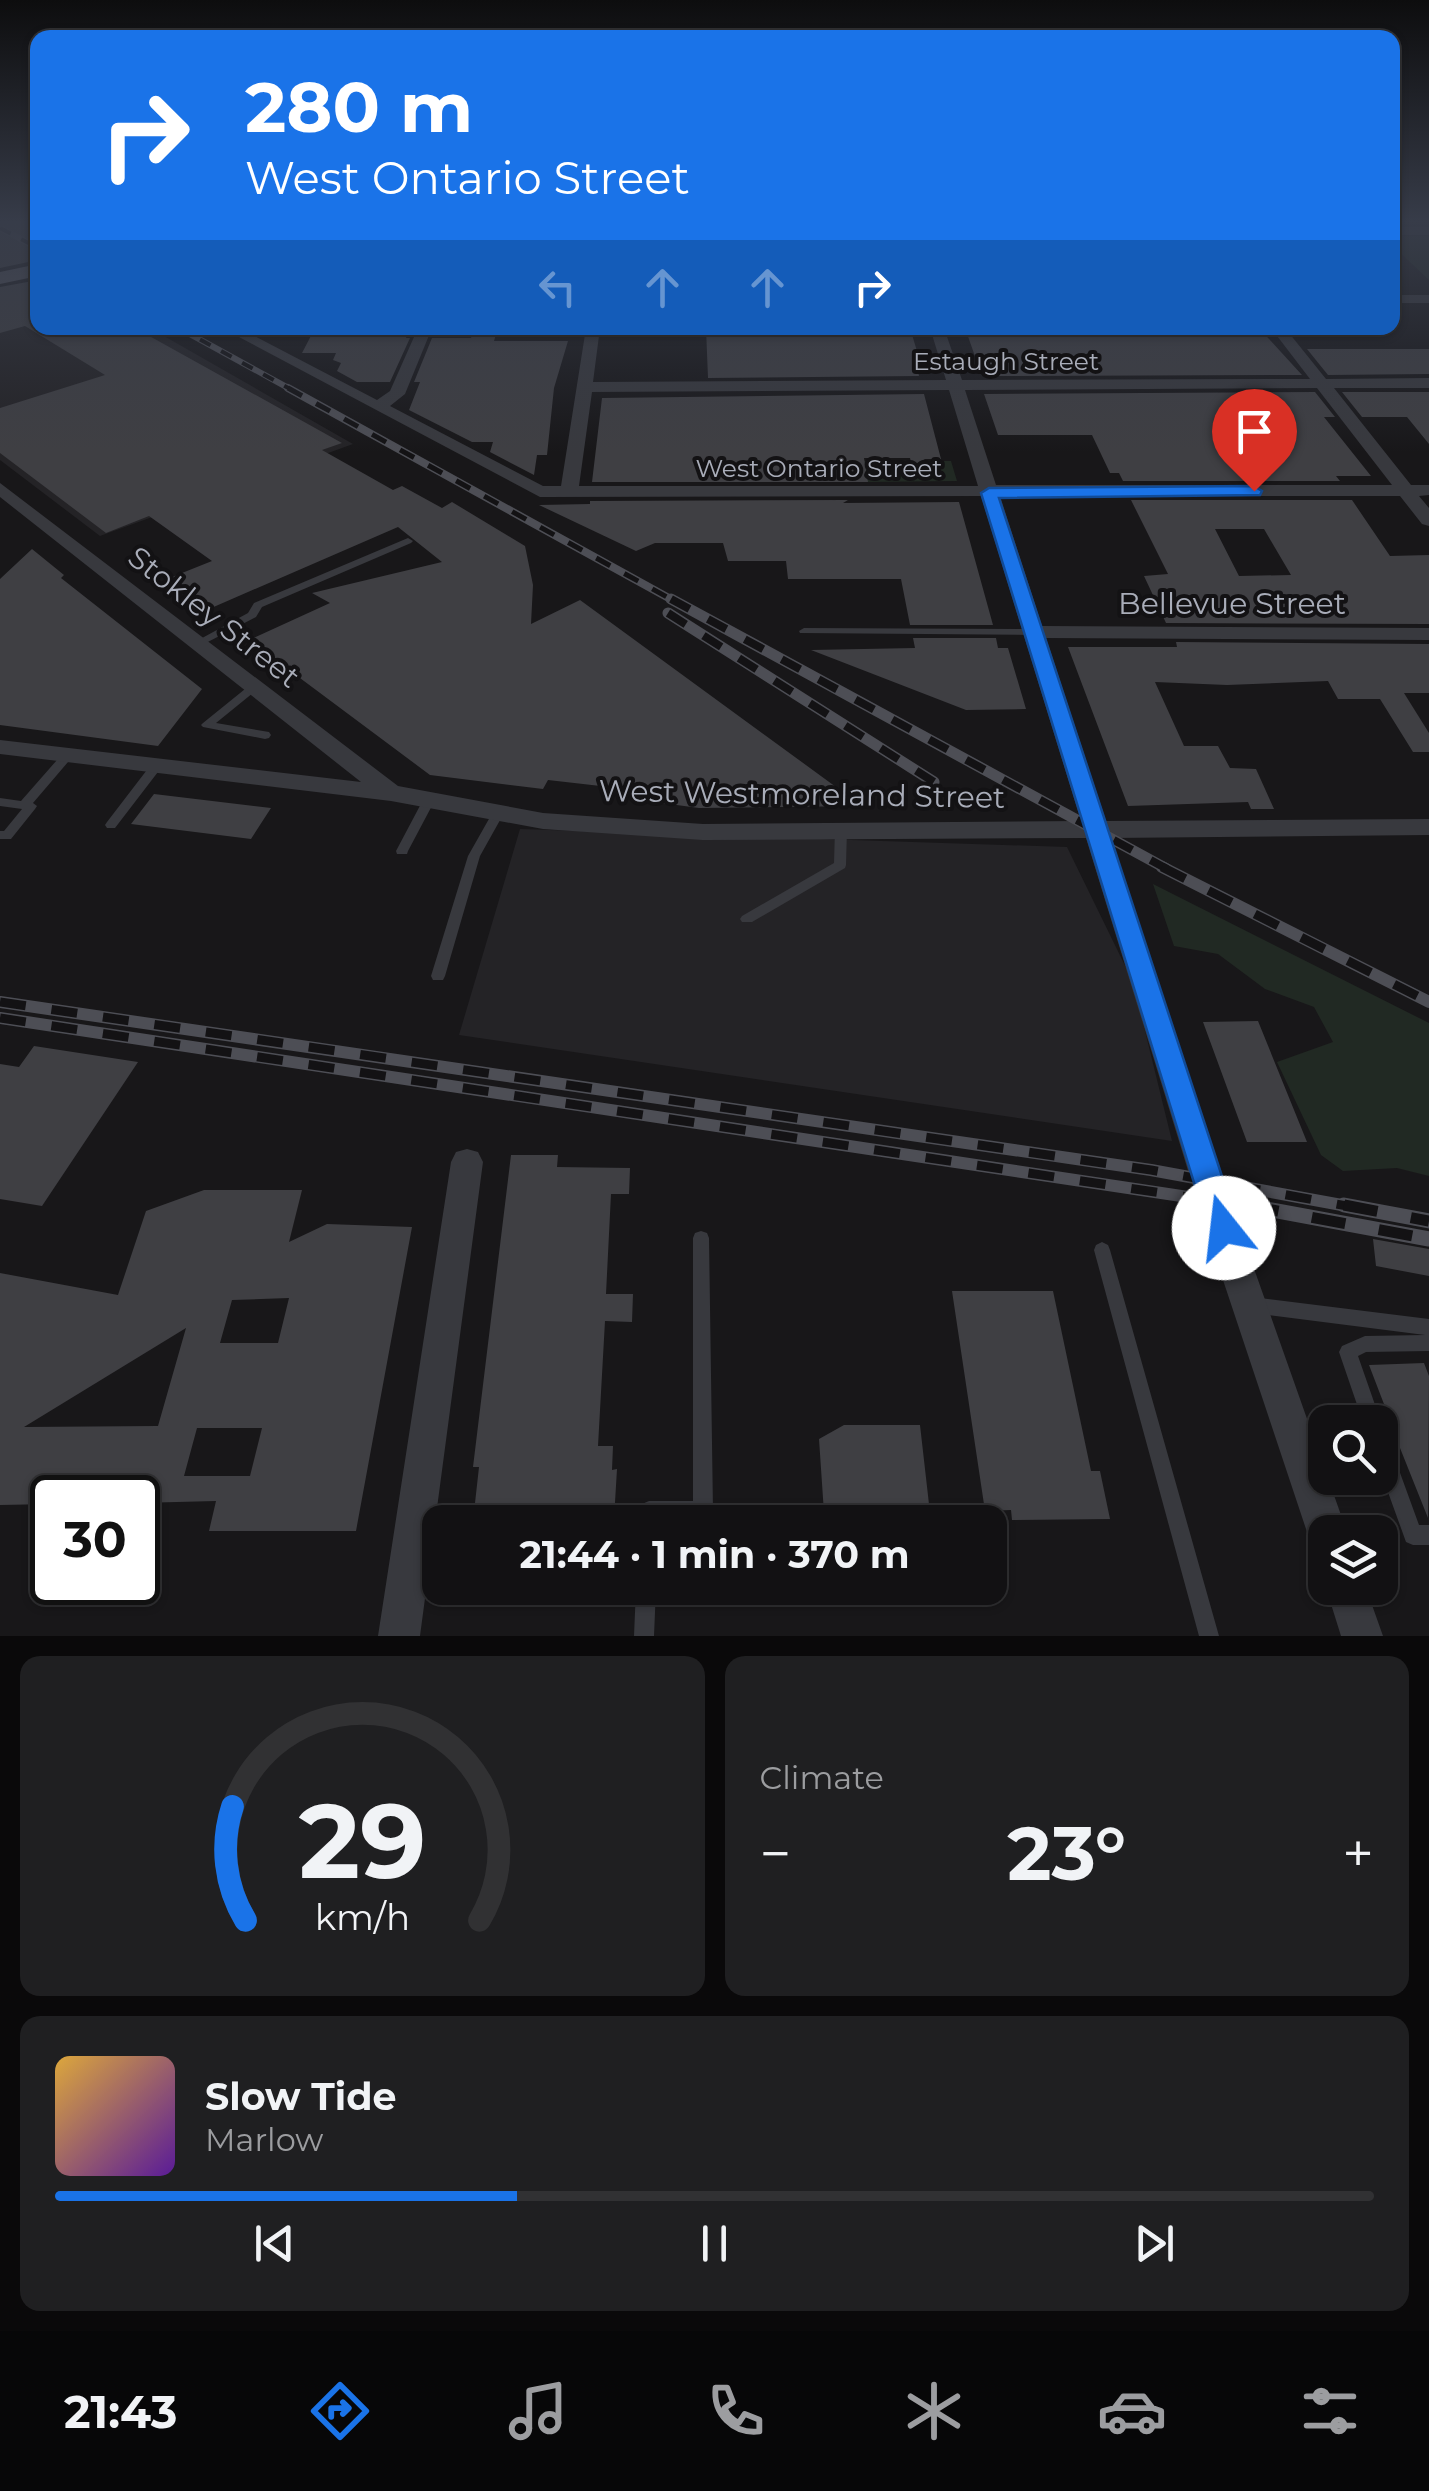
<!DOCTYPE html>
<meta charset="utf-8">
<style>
body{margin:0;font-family:Montserrat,sans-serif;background:#1f1f21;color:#f1f3f6;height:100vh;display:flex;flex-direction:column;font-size:38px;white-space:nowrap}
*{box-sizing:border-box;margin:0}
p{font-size:32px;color:#9c9da0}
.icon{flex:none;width:55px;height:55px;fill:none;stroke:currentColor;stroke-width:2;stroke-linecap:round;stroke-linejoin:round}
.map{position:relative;height:1636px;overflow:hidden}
.side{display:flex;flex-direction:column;gap:20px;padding:20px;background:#0a090a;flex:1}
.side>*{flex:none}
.banner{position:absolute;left:30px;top:30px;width:1370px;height:305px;border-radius:20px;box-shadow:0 2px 8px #0004,0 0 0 2px #313133;background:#1a73e8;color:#fff;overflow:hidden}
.fabs{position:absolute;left:1308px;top:1405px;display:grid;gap:20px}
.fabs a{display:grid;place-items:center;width:90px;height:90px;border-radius:20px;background:#121113;box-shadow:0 2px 8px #0004,0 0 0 2px #313133;font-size:50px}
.speed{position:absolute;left:30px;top:1475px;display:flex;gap:20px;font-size:50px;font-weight:700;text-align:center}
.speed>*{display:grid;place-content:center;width:130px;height:130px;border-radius:50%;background:#121113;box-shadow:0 2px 8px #0004,0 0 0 2px #313133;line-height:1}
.speed .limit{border:5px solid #111;border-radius:15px;background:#fff;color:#111}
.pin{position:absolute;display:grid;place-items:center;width:85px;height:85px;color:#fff;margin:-102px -42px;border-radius:50% 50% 50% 0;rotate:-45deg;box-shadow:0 0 10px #0007}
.pin .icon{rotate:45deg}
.me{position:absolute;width:110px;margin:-55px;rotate:344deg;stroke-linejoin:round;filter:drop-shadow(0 0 8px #0008)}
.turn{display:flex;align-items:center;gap:35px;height:210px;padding:0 50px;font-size:45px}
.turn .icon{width:130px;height:130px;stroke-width:2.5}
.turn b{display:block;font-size:70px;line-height:85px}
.lanes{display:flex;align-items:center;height:95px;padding:0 50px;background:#0003;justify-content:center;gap:50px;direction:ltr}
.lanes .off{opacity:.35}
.big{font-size:75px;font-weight:700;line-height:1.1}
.side .card{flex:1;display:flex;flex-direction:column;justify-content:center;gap:15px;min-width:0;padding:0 35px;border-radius:20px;background:#1f1f21}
.side .dial{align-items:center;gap:0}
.dial svg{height:260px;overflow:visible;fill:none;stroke:#313133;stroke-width:7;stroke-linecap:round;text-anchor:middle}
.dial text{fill:#f1f3f6;stroke:none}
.song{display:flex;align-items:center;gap:30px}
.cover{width:120px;height:120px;border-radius:15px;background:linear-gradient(135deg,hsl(40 70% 55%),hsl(270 70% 35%))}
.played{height:10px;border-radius:5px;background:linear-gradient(90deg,#1a73e8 35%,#313133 35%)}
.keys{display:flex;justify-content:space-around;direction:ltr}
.heat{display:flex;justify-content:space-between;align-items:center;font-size:55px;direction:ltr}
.side .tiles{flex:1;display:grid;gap:20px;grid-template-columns:1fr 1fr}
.card:last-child{grid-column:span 2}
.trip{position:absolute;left:422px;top:1505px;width:585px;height:100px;border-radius:20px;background:#121113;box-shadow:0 2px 8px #0004,0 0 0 2px #313133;font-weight:700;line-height:100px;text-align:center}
.tab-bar{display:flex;height:160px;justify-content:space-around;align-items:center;background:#070708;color:#9c9da0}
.tab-bar .icon{width:70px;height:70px}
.tab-bar .selected{color:#1a73e8}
.tab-bar b{font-size:45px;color:#f1f3f6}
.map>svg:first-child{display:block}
.built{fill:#242326}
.green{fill:#212923}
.building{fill:#3f3f43;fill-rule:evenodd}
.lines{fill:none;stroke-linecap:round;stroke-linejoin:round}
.service{fill:#38393e;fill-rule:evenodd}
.minor{fill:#38393e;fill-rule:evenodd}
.primary{fill:#54555d;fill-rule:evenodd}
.rail-far4-casing{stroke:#4d4e55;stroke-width:6}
.rail-far3-casing{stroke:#4d4e55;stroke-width:8}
.rail-far2-casing{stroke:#4d4e55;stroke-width:11}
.rail-far1-casing{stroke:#4d4e55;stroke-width:12}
.rail-casing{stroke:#4d4e55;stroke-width:15}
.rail-far4{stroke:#131214;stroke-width:4;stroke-dasharray:12;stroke-linecap:butt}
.rail-far3{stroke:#131214;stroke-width:5;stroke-dasharray:16;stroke-linecap:butt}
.rail-far2{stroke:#131214;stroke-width:8;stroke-dasharray:21;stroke-linecap:butt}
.rail-far1{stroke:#131214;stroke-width:9;stroke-dasharray:26;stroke-linecap:butt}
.rail{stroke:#131214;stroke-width:11;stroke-dasharray:34;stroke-linecap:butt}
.route{fill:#1a73e8;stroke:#114b97;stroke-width:2.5}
.labels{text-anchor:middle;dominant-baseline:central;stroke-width:8;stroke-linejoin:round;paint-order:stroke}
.far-street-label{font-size:25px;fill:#a9adb9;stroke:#131214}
.street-label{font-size:30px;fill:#a9adb9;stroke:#131214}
</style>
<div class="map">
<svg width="1429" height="1636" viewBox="0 0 1429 1636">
<rect width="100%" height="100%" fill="#181719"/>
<path class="built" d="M0,291L38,328H150L353,444L100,536L0,460Z
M520,829L1067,847L1133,982L1172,1141L459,1035Z"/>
<path class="green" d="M1392,236H1429V280L1393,246Z
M863,461H951L957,481L867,482Z
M1153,884L1429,1023V1176L1397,1168L1343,1171L1321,1155L1277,1062L1333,1042L1314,1007L1265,989L1218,954L1174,946Z"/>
<path class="building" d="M0,222H38V260L0,268Z
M38,280V328H135L342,443L322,450L393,490L402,486L442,508L452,502L525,546L533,585L531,624L580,600L862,806L699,808L617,797L618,788L548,780L543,789L430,775L249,640L330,603L312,593L442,562L398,527L209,609L167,579L212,561L149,516L106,533L0,453V408L105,375L25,326L0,333V287Z
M315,328H410L406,338H410L390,382H357L337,371L341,363L333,360L336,353H302Z
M474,328H498L494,341H568L554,388L547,455H537L534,475L490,452L493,442H472L409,410L420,382H414L432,338H471Z
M706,328H910L923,371H918L919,376L708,378Z
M965,328H1259L1302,375L982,376Z
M1307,349H1429V374L1328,375Z
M1315,392L1335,417H1324L1371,476H1336L1340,481H1123L1119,473H1110L1092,435H998L984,394Z
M1342,392H1429V444L1407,417H1362Z
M924,394L941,459H925L912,466L910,458H864L868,482H592L602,398Z
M848,500L843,503L959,502L993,625H910L901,579H788L786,561H728L723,543H655L636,551L539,505L590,504V501Z
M1131,500H1352L1390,556L1429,555V624L1166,623L1144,576L1168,574ZM1215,529H1264L1291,575L1239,576Z
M32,549L64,575L61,578L202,689L158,746L0,725V579Z
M913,638H996L998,648H1008L1026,709L966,710L811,650L915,648Z
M1176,642L1429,644V693H1404L1429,733V752H1413L1380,699H1338L1328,681L1227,685L1155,682L1184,746H1218L1230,768L1256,769L1274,809H1251L1248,802L1128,806L1068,647H1177Z
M154,794L271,808L251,839L131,824Z
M1258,1021L1307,1142H1247L1203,1022Z
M34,1046L138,1062L42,1206L0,1199V1064L19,1067Z
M511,1155H558L557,1167L630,1168L629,1194H611L606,1294H633L632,1322L605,1321L598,1446H613L612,1470L617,1469L614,1519L473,1521L479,1467H473Z
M204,1190H302L289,1242L327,1224L412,1227L356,1531H209L216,1501L138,1503V1498H52V1504L0,1505V1273L118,1295L146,1211ZM289,1298L278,1343H220L232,1300ZM186,1328L158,1426L24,1427ZM197,1428H262L250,1476H184Z
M1373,1239L1429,1249V1276L1376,1266Z
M952,1291H1053L1091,1471H1100L1110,1519L1012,1520L1011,1510L985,1511Z
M1424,1363L1429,1376L1428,1518L1396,1438H1392L1382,1412H1387L1369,1365Z
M844,1425H920L930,1513H824L819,1439Z"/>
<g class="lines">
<path class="service" d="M408,538L413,541L411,543L262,607L256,617L202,645L198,646L193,643L248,613L254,603Z
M804,628L1034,629L1039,632L1034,635L800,633L799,631Z
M254,684L258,685L260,687L258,689L216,723L269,732L271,735L269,738L265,739L203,727L201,725L203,723L250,685Z
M68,751L74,755L33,803L37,806L35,809L11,839H0V831H4L22,809L0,806V798L21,801L64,752Z
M157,761L161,762L163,765L161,768L115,828H107L105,825L107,822L153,762Z
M429,796L435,800L408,851L407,854H397L396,851L423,800Z
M498,809L504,813L480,856L445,976L443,980H433L431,976L468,856L494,810Z
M841,825L847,829L846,865L845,868L752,922H742L740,919L742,916L834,863L835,829Z
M701,1231L707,1233L709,1238L713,1511L710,1518L703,1521L639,1522V1511L642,1504L649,1501H693V1238L695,1233Z
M1102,1242L1108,1245L1110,1250L1219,1636H1199L1094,1250L1096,1245Z
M1252,1297L1429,1319V1351L1366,1352L1358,1356L1381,1422L1380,1425V1422H1363L1339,1352L1342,1346L1365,1336L1425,1335L1252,1313L1246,1311L1243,1305L1246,1299Z
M1380,1435L1387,1437L1419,1525H1429V1545H1413L1406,1542L1380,1470Z
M636,1588H656L654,1636H634Z"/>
<path class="minor" d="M1392,227H1429V235H1392Z
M1392,295H1429V303H1392Z
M222,328H239L377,400L390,391L418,328H432L405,394L390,406L543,486H561L586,328H600L593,382L946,380L930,328H944L962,380L1310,379L1271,328H1285L1326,379L1429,378V388H1334L1411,485H1429V495L1419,496L1429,508V526L1422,524L1400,496H1000L1042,626L1429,628V640L1046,638L1106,821L1429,819V835L1111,838L1240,1229L1347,1532H1325V1551L1313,1546L1307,1532L1206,1229L1086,838L703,840L543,829L391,801L0,754V740L361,782L0,497V483L398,786L543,813L703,824L1081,821L981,496L540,497ZM1317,388L1392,485H996L965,390ZM949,390L978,486H579L592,392Z
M467,1149L478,1152L483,1162L420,1636H378L451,1162L456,1152Z
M1326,1588H1366L1383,1636H1341Z"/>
<path class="primary" d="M38,264V276L0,284V272Z"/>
<g class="rail-far4-casing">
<path id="rail-far4" d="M0,228L38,248
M179,328L292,390"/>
</g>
<g class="rail-far3-casing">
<path id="rail-far3" d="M288,388L676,602"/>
</g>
<g class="rail-far2-casing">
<path id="rail-far2" d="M671,599L1167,869
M668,613L934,782"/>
</g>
<g class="rail-far1-casing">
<path id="rail-far1" d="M1162,867L1429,1002
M0,1002L1151,1170L1358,1208
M0,1018L1261,1208"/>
</g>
<g class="rail-casing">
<path id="rail" d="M1245,1205L1429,1239
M1344,1205L1429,1221"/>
</g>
<use href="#rail-far4" class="rail-far4"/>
<use href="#rail-far3" class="rail-far3"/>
<use href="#rail-far2" class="rail-far2"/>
<use href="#rail-far1" class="rail-far1"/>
<use href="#rail" class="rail"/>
</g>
<linearGradient id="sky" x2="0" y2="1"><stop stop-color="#0d0d0e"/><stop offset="0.49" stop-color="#373c49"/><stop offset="1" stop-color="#373c49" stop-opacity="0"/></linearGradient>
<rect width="1429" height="452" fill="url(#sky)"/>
<path class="route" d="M1254,486L1262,491L1260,495L999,498L1239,1228L1234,1238L1224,1242L1213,1238L1208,1228L981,493L989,488Z"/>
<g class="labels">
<g class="far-street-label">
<text x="1006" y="361">Estaugh Street</text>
<text x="819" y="468">West Ontario Street</text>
</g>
<g class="street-label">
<text x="1232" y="603">Bellevue Street</text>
<text transform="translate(214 617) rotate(38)">Stokley Street</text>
<text transform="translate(802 794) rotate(1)">West Westmoreland Street</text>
</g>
</g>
</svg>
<div class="fabs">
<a><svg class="icon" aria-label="search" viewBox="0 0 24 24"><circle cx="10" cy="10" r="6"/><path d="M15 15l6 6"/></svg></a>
<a><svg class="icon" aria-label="layers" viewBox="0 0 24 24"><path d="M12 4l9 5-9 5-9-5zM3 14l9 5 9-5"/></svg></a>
</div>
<div class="speed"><div class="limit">30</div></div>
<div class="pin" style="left:1254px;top:491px;background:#d93025"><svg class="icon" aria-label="arrive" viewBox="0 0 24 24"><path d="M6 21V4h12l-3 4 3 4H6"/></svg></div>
<svg class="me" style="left:1224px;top:1228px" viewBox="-20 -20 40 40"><circle r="19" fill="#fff"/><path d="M0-13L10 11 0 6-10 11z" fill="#1a73e8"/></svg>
<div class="trip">21:44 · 1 min · 370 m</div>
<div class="banner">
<div class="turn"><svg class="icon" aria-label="right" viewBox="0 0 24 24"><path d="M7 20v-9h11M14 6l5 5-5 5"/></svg><div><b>280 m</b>West Ontario Street</div></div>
<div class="lanes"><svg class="icon off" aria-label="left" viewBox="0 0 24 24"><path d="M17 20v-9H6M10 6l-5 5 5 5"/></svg><svg class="icon off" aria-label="ahead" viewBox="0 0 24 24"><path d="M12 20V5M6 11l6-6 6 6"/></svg><svg class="icon off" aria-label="ahead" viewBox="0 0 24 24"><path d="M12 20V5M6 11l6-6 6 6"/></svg><svg class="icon" aria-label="right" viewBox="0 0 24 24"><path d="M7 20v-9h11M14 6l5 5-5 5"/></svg></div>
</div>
</div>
<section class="side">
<div class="tiles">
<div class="card dial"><svg viewBox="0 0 100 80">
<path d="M14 69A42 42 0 1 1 86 69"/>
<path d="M14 69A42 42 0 0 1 10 34" stroke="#1a73e8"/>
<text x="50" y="56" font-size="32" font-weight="700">29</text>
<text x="50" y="72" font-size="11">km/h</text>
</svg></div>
<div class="card"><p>Climate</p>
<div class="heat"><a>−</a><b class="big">23°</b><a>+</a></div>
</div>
<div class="card">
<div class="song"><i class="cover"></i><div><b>Slow Tide</b><p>Marlow</p></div></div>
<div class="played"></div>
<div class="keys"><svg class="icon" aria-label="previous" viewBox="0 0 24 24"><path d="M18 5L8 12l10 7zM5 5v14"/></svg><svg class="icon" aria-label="pause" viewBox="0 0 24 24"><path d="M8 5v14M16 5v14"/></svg><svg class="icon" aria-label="next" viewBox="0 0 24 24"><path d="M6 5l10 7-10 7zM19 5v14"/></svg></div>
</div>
</div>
</section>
<nav class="tab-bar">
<b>21:43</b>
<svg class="icon selected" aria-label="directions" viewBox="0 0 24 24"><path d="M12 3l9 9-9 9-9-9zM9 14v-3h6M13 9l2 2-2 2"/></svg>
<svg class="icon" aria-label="music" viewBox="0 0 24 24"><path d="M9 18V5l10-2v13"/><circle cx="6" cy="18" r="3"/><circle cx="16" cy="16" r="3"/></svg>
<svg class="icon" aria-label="phone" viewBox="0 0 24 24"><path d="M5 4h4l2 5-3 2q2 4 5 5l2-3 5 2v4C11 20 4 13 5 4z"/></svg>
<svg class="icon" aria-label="climate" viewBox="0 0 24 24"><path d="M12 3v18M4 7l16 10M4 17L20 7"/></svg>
<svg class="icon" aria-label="car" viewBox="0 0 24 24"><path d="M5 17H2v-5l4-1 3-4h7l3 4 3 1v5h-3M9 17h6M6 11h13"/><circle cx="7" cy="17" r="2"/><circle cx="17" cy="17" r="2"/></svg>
<svg class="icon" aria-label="filters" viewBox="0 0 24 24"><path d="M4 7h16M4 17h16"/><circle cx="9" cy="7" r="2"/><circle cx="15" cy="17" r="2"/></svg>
</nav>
